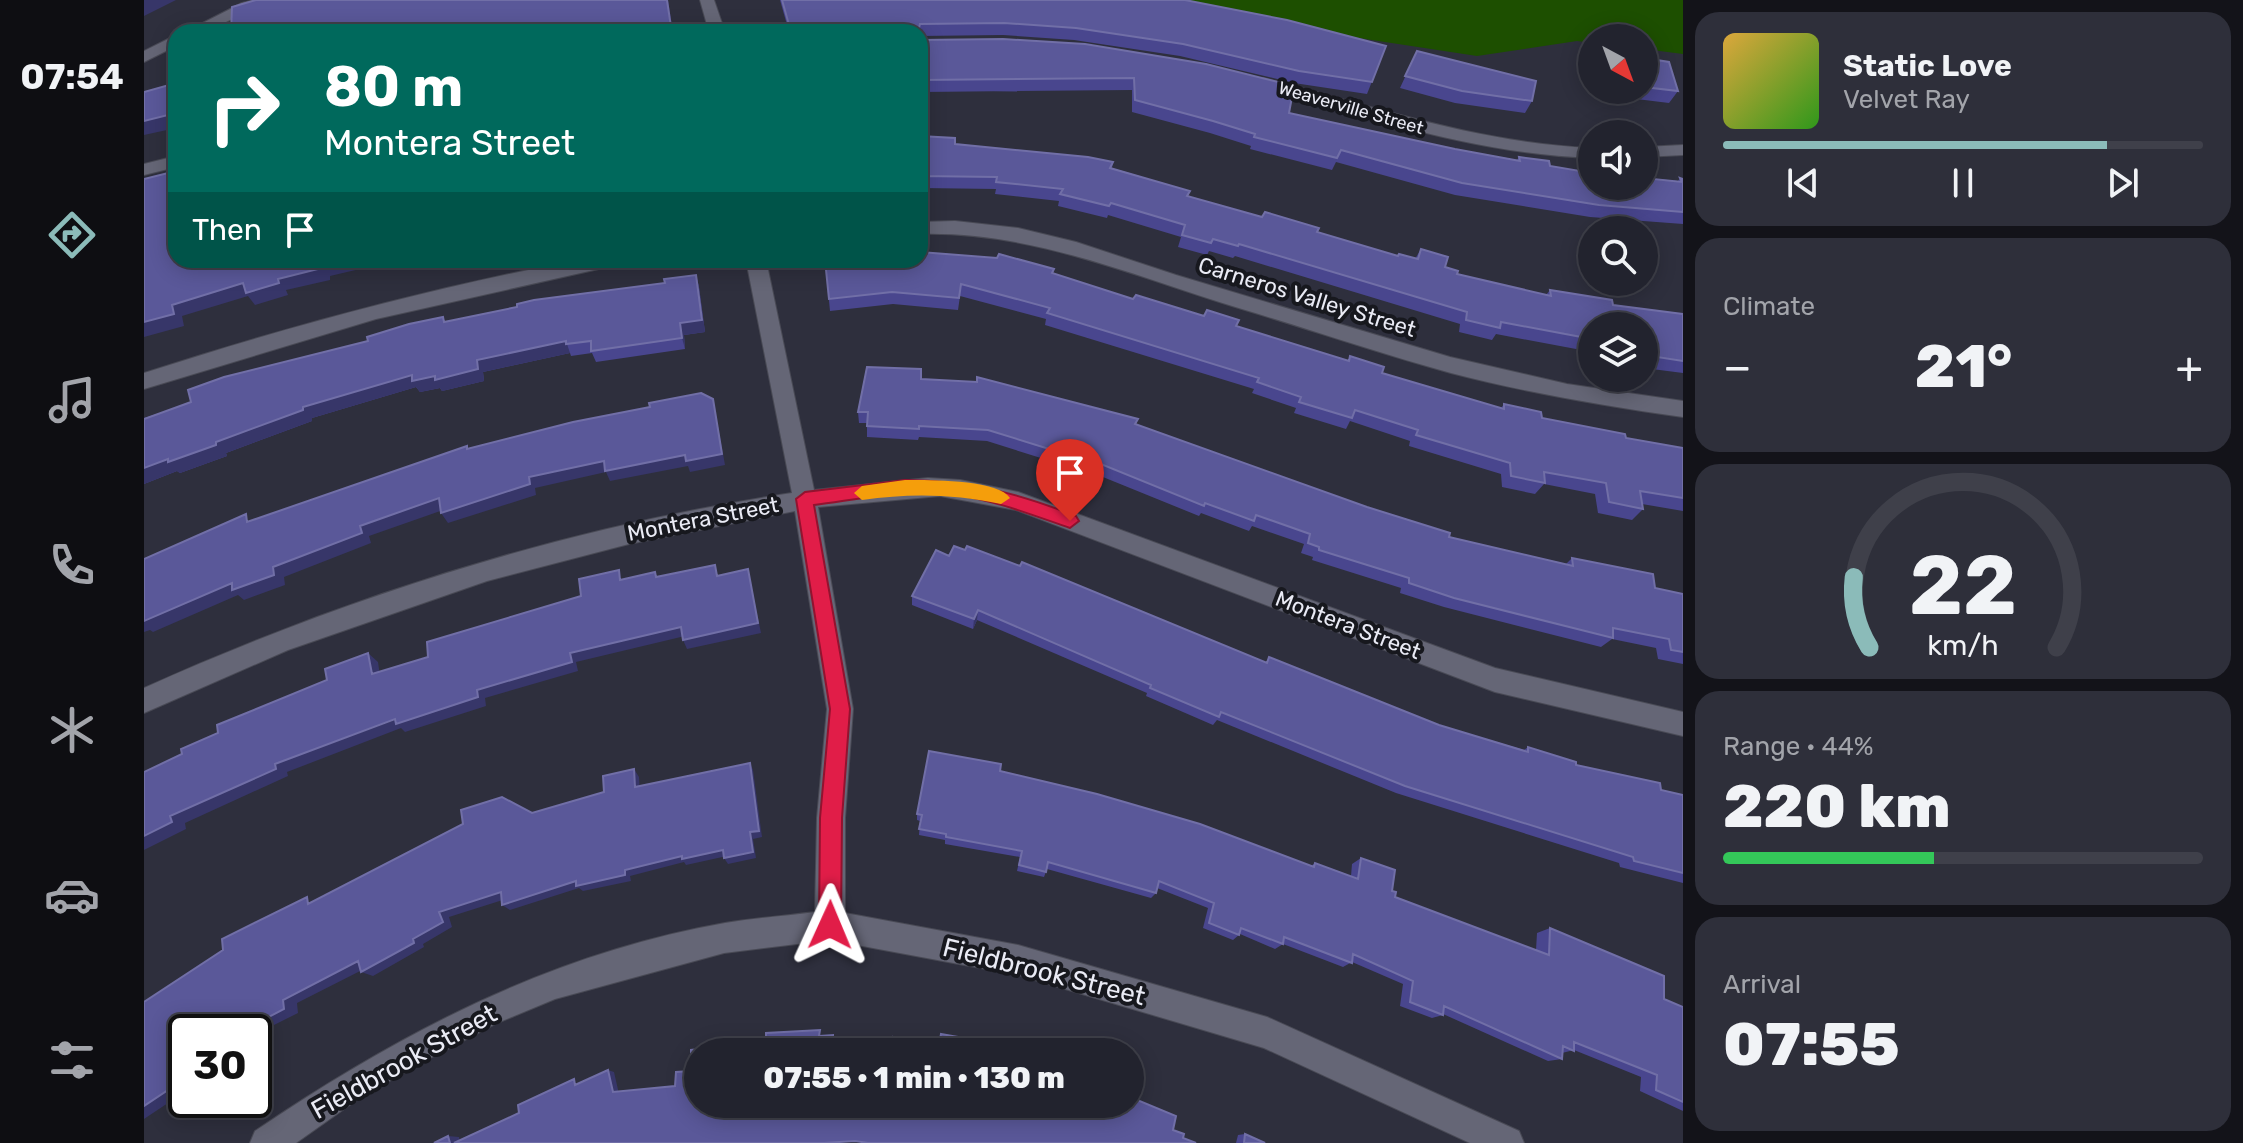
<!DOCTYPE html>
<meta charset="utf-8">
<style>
body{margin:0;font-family:Rubik,sans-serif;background:#2e2f3a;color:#f1f3f6;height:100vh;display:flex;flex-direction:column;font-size:30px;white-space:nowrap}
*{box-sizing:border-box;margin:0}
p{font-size:26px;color:#a2a4aa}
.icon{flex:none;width:44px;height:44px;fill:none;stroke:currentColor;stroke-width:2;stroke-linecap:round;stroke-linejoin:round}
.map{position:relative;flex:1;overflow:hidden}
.details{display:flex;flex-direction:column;gap:12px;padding:12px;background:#131319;width:560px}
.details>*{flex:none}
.hud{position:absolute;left:24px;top:24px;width:760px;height:244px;border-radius:24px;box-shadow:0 4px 20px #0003,0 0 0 2px #3f404a;background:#00695c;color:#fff;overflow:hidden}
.needle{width:52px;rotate:139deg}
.fabs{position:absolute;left:1434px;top:24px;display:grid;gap:16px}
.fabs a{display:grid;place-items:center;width:80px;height:80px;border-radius:50%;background:#22232e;box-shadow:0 4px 20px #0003,0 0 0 2px #3f404a;font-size:40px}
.speed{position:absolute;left:24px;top:1014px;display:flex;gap:16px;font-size:40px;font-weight:700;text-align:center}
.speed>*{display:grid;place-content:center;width:104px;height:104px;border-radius:50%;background:#22232e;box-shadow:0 4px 20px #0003,0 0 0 2px #3f404a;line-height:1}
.speed .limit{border:4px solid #111;border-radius:12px;background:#fff;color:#111}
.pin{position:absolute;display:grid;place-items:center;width:68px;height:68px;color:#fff;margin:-82px -34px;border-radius:50% 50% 50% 0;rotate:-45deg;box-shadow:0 0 8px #0007}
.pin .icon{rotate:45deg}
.me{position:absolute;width:88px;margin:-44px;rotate:1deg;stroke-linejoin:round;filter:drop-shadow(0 0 6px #0008)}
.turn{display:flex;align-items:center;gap:28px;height:168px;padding:0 24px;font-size:36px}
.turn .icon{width:104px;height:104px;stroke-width:2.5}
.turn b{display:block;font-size:56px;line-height:68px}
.then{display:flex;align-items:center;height:76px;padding:0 24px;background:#0003;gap:16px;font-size:30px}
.big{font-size:60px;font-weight:800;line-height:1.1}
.details .card{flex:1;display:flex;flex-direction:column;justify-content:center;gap:12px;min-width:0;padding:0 28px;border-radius:24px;background:#2e2f3a}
.details .dial{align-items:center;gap:0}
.dial svg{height:208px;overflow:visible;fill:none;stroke:#3f404a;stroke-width:7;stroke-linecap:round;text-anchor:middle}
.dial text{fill:#f1f3f6;stroke:none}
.song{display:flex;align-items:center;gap:24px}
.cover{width:96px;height:96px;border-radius:12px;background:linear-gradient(135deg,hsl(40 70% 55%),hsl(110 70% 35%))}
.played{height:8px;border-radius:4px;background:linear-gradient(90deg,#8bbbb9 80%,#3f404a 80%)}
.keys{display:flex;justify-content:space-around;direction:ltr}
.heat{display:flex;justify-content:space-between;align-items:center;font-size:44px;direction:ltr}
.charge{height:12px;border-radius:6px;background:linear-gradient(90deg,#34c759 44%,#3f404a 0)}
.trip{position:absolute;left:540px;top:1038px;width:460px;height:80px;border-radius:40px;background:#22232e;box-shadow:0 4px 20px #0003,0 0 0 2px #3f404a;font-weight:800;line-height:80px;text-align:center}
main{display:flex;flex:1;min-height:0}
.dock{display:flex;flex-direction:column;width:144px;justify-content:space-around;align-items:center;background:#0e0e12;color:#a2a4aa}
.dock .icon{width:56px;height:56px}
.dock .active{color:#8bbbb9}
.dock b{font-size:36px;color:#f1f3f6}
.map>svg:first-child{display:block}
.green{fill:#1d4f00}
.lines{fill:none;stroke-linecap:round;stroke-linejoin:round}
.minor-casing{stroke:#494a55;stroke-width:2}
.minor{fill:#656676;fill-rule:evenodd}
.wall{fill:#49468e}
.shaded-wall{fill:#373669}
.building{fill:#5a5899;stroke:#716fa7;stroke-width:2}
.route{fill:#e11d48;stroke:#92132f;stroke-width:2}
.slow{fill:#f59e0b}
.labels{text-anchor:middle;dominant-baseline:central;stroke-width:8;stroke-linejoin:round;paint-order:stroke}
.far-street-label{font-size:18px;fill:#eaebf5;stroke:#17181e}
.street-label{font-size:22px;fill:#eaebf5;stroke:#17181e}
.near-street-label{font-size:26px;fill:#eaebf5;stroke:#17181e}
</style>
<main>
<nav class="dock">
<b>07:54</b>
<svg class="icon active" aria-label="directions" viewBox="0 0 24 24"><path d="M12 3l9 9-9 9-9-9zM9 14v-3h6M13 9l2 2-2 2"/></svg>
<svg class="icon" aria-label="music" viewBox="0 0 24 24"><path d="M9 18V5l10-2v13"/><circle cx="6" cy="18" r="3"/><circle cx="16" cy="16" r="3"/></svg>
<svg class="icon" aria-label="phone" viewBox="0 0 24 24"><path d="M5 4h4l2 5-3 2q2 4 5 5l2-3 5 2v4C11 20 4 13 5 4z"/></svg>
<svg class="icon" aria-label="climate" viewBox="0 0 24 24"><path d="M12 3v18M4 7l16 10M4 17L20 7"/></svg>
<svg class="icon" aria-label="car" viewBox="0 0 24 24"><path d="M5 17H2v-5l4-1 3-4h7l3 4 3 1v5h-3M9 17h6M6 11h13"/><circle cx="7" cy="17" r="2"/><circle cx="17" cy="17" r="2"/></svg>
<svg class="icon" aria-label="filters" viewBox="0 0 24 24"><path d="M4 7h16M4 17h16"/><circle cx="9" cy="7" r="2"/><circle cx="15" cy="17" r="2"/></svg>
</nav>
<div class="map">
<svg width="1539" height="1143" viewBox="0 0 1539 1143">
<rect width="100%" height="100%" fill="#2e2f3d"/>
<path class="green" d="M999,0H1539V54L1500,49V38H1448V43L1433,41L1333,56L1123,24Z"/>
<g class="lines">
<g class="minor-casing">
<path id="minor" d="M111,0H140L138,3L107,10L61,32H41L98,3Z
M556,0H570L581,32H565Z
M32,35V46L0,62V51Z
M1119,78C1229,106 1333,143 1448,148V158C1332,154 1224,117 1113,86L1111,83Z
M1539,145V155L1500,157V147Z
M32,156V167L0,175V164Z
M811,221L874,228L932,242L1032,275L1306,357L1423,384L1539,401V417C1461,406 1384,393 1307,373C1237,354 1168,330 1098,309C992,277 889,231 776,234V222Z
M434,260H478L468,266L232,319L0,389V373C142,327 287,288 434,260Z
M602,260H622L670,490L784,478L816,480L874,492L1351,668L1539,712V736L1351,692L872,510L796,496L674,507L709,709L701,818V913L874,945L1123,1017L1375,1131L1380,1143H1326L1120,1048L874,975L686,940L580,953L411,999L351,1024L290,1056L217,1097L152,1143H106L111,1131C256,1033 406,954 581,923C611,918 641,916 671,912L673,818L683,709L651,511L485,544L343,581L144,650L0,713V688C207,595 424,527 648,493Z"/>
</g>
<use href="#minor" class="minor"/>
</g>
<path class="wall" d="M636,0H1041L1242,46L1223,94L1150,83L1036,56L930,40L859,35L776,36V32H645Z
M859,39L1145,113L1311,149L1373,160L1375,157L1406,166L1432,171L1534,181L1536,178L1539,179V224L1446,217L1311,195L1192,162L1188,170L1106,149L1107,146L1066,133L988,112V90L776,92V40Z
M1273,51L1388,101L1381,113L1311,103L1256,88Z
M1500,58L1534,91L1525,103L1476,97L1474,90H1500Z
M776,136L811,144L969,162L968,168L1046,191L1044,196L1254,256L1271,259L1277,249L1313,274L1402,295L1406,290L1469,305L1539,314V373L1500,368V326H1448V352L1352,334L1348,340L1315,332L1316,324L1091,256L1089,258L1065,251L1063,255L1034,247L1037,237L964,215L963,218L914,206L915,201L851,194L852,189L777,188V190H776Z
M681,260L910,269L909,273L989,299L1092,326L1204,361L1206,356L1238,373L1357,408L1360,404L1398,418L1482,438L1539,448V511L1498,504L1499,509L1488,520L1454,513L1451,494L1400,484L1391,494L1358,487L1357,474L1265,446L1266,441L1206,421L1202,429L1150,413L1152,408L1108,393L1110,389L901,325L902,319L816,296L814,310L749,304L686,311Z
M552,275L555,287L561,332L540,335L541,349L452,362L448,353L427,356L426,353L339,372L340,381L298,391L296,388L276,392L272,387L168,418V421L82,453L83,456L36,473L33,471L0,484V418L302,322L521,283Z
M777,369V379L994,419L992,424L1305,537L1422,564L1428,558L1511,588L1539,594V664L1514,659L1512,648L1468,639L1457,647L1300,607L1256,593L1257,588L1168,560L1169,557L1157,553L1160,544L1108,526L1105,531L1057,513L1055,516L917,460L916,464L843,441L775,437L774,440L723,437V423H715L714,412Z
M768,596L1122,662L1125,657L1295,725L1380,750L1384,747L1432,765L1517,790L1539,795V883L1476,867L1475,863L1252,793L1073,720L1069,725L1002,696L1003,693L833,620L829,629L768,605Z
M856,771L1167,866L1171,863L1207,876L1208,864L1217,858L1248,891L1251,897L1392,950L1393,933L1406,928L1520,999L1539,1007V1111L1496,1091L1497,1077L1430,1050L1418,1053V1059L1404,1061L1299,1014V1015L1288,1018L1256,1006L1259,984L1208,962L1199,967L1139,944L1131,949L1096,934L1089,940L1059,928L1064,908L1013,888L1012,893L1007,898L903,869L900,877L873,871L876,857L801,844V840L775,835L776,821L773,820V814Z
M1101,1134L1121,1143H1092L1094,1135Z"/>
<path class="shaded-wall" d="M0,0H32L0,16Z
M523,0H524L529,32H522Z
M32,113V128L0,135V121Z
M197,260H273L252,264L250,261L186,276V280L142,290L144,295L111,305L104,296L38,316L40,326L0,337V322L28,305L99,283L134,279L178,265Z
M552,275L555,287L561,332L540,335L541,349L538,338L536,323Z
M422,341L426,353L339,372L340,381L298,391L296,388L276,392L272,387L168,418V421L82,453L83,456L36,473L33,471L0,484V468L72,442L159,407L268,375Z
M569,399L581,465L546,472L544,466L466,481L462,472L391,488L392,495L304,523L297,513L385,477Z
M295,498L302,509L225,536L227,543L140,577L141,585L100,600L94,595L9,632L6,630L0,632V621L88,583L129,567L216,526Z
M604,569L617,633L543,649L539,640Z
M834,610L833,620L829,629L830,619Z
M537,627L541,636L432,662L434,671L341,698L342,706L261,732L257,728L143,772L144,776L41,823L42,829L0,850V836L26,816L131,764L333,690L426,653Z
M224,653L234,662L237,683L228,674Z
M606,763L609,770L618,837L609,839L612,858L584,864L580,858L606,832Z
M490,769L495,777L496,794L491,787Z
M579,850L583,856L542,865L540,862L486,876L487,881L439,891L435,888L366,910L358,905L432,881L538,856Z
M357,892L365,898L305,917L308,927L279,944L280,947L229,976L217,972L269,939L295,912Z
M214,961L226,966L153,1003L154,1013L110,1035V1032H96L139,1000Z
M464,1070L470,1072L475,1094L469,1092Z
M42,1078V1091L0,1119V1106Z
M304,1136L315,1137L316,1143H306Z"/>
<path class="building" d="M112,0H523L527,27L521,28L522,32H87L88,7Z
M638,0H1041L1143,20L1242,46L1228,82L1155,71L1039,44L932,28L860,23L776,24L774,32H647Z
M859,39L941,44L1062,64L1150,86L1145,113L1311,149L1376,161L1375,157L1405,161L1406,166L1448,173V186H1500V178L1538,182L1536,178L1539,179V212L1455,205L1318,183L1197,150L1193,158L1110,137L1111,134L1069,121L991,100L990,78L776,80V40Z
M1273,51L1392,81L1388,101L1318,91L1261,76Z
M1500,58L1525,62L1534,91L1500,87Z
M32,83V113L0,121V92Z
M776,136L811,138V144L944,157L969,162L966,168L1046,191L1043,196L1118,217L1121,212L1175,228L1173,232L1254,256L1255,254L1274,259L1277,249L1304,257L1301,267L1314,271L1313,274L1407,296L1406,290L1468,300L1469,305L1539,314V361L1500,355V326H1448V339L1357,322L1356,328L1322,320L1323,312L1095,244L1094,246L1069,239L1067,243L1038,235L1041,225L967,203L965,206L916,194L919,189L852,182L853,177L777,176L778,178H776Z
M32,171V260H197L178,265V268L134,279L135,283L102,293L99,283L28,305L30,314L0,322V179Z
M776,252L853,258L855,254L910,269L908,273L989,299L992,295L1060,316L1063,310L1095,320L1092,326L1205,361L1206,356L1240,367L1238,373L1360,409V404L1397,412L1398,418L1481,434L1482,438L1539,448V498L1496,491L1499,509L1465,502L1462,483L1400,472L1401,483L1367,476L1366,463L1272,435L1274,430L1211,410L1208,418L1155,402L1157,397L1113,382L1115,378L903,313L906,308L817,284L815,298L748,292L685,299L681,260H776Z
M552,275L558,320L536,323L538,338L447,351V341L422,344V341L333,360L334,369L291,380V376L268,381V375L159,407V410L72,442V445L24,462V459L0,468V419L47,402L44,390L80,377L224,341L223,337L265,324L299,317L300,322L373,307V304L390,300L521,283L520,279Z
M723,367L777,369V379L833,382V377L994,419L991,424L1223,507L1306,533L1305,537L1429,566L1428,558L1509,574L1511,588L1539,594V652L1527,650L1525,639L1469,628V638L1310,598L1265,583V578L1175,550V547L1164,543L1166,534L1112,515L1110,521L1061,503L1060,506L920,449L918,453L844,430L775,426V429L723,426L724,412H714Z
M557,393L569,399L578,454L542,461L541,455L461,471L460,461L385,477L386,484L297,513L295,498L216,526L218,533L129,567L130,575L88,590V583L0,621V559L102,514L103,522L323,446V449L429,422L506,407L505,403Z
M810,546L821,550L823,546L876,566L878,562L1123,663L1125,657L1295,725L1384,752V747L1432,762V765L1516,783L1517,790L1539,795V873L1490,861L1489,857L1261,786L1077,712L1075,717L1006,688L1007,685L834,610L830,619L768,596L792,550L805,556Z
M571,565L573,576L604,569L614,623L539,640L537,627L426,653L428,662L333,690L334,697L252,724L251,719L131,764L132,769L26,816L28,822L0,836V772L38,754L37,749L74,733L73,725L183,680L181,669L224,653L228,674L284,657L283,642L437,596L435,579L475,570L476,580L511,572L512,577Z
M785,751L857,764L856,771L953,794L1056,824L1170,867L1171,863L1214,879L1217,858L1251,870L1248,891L1252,892L1251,897L1405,955L1406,928L1520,976V999L1539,1007V1102L1512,1090L1513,1075L1430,1042V1051L1419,1046L1418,1059L1300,1006L1299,1015L1266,1002L1269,981L1209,954L1208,963L1140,937L1139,944L1097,928L1095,935L1065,923L1070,903L1015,881L1012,893L904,862L902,872L875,865L878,851L802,837V834L775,829L778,815L773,814Z
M606,763L615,831L606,832L609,852L580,858L579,850L538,859V856L481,870V875L432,886V881L358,905L357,892L295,912L299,922L269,939L270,943L217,972L214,961L139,1000L140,1009L96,1032H42V1078L0,1106V1002L79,950L78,939L163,897L164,904L319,824L317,810L358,797L388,813L460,792L459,776L490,769L491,787Z
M676,1030L675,1036L689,1035V1052H554V1104H986V1097L1032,1116L1029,1130L1040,1134L1039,1138L1052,1143H724L711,1141L680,1143H310L375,1113L374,1105L430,1079L431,1085L464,1070L469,1092L531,1086L532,1072L547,1071V1050L622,1042V1033Z
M797,1034L826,1039L825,1052H721L748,1051L749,1037L795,1045Z
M1101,1134L1121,1143H1100Z
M304,1136L306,1143H290Z"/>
<path class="route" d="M761,480C826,481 871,492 932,516L935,521L926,528C888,515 853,501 813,495C766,488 717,499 670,505L706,709L698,818L697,925L694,933L686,937L678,933L675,925L676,818L686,709L652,499L661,492Z"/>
<path class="slow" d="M761,480C782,480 854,479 866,498L857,504C809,494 767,493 718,500L710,493L718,486Z"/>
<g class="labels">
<g class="far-street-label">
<text transform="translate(1207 108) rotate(16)">Weaverville Street</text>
</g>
<g class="street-label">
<text transform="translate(1163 297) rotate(17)">Carneros Valley Street</text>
<text transform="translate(559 519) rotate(-11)">Montera Street</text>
<text transform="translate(1204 625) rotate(21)">Montera Street</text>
</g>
<g class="near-street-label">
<text transform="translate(900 972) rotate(14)">Fieldbrook Street</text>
<text transform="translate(260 1062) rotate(-29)">Fieldbrook Street</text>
</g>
</g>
</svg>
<div class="fabs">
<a><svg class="needle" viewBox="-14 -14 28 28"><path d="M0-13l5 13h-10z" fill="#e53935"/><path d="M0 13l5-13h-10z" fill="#a2a4aa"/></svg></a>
<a><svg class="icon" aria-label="sound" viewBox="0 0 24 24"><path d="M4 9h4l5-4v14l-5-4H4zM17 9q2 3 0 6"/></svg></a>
<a><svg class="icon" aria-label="search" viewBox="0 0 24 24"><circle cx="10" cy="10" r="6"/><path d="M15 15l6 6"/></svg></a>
<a><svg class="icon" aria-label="layers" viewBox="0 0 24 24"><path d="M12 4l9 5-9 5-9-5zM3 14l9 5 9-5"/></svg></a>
</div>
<div class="speed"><div class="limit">30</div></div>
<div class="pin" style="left:926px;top:521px;background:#d93025"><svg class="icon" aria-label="arrive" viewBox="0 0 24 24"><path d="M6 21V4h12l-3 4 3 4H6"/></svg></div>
<svg class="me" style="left:686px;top:925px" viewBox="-20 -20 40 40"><path d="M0-17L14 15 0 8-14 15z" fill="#e11d48" stroke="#fff" stroke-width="4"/></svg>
<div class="trip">07:55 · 1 min · 130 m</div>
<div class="hud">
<div class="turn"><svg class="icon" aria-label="right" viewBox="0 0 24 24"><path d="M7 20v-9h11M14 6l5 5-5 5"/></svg><div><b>80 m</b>Montera Street</div></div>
<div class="then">Then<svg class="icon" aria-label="arrive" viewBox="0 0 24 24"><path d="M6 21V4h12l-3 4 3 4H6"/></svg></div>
</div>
</div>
<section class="details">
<div class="card">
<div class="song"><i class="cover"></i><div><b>Static Love</b><p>Velvet Ray</p></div></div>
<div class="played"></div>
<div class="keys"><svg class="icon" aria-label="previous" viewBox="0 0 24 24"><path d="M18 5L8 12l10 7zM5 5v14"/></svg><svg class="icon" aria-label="pause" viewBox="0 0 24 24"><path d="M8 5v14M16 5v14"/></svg><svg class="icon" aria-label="next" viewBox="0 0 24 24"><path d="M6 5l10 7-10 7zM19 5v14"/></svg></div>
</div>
<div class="card"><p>Climate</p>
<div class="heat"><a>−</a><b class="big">21°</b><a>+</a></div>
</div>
<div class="card dial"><svg viewBox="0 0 100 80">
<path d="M14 69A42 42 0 1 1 86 69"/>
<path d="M14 69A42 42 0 0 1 8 42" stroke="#8bbbb9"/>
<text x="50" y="56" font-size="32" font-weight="700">22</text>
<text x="50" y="72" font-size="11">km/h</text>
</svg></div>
<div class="card"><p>Range · 44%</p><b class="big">220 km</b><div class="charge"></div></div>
<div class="card"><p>Arrival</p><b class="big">07:55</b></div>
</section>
</main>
